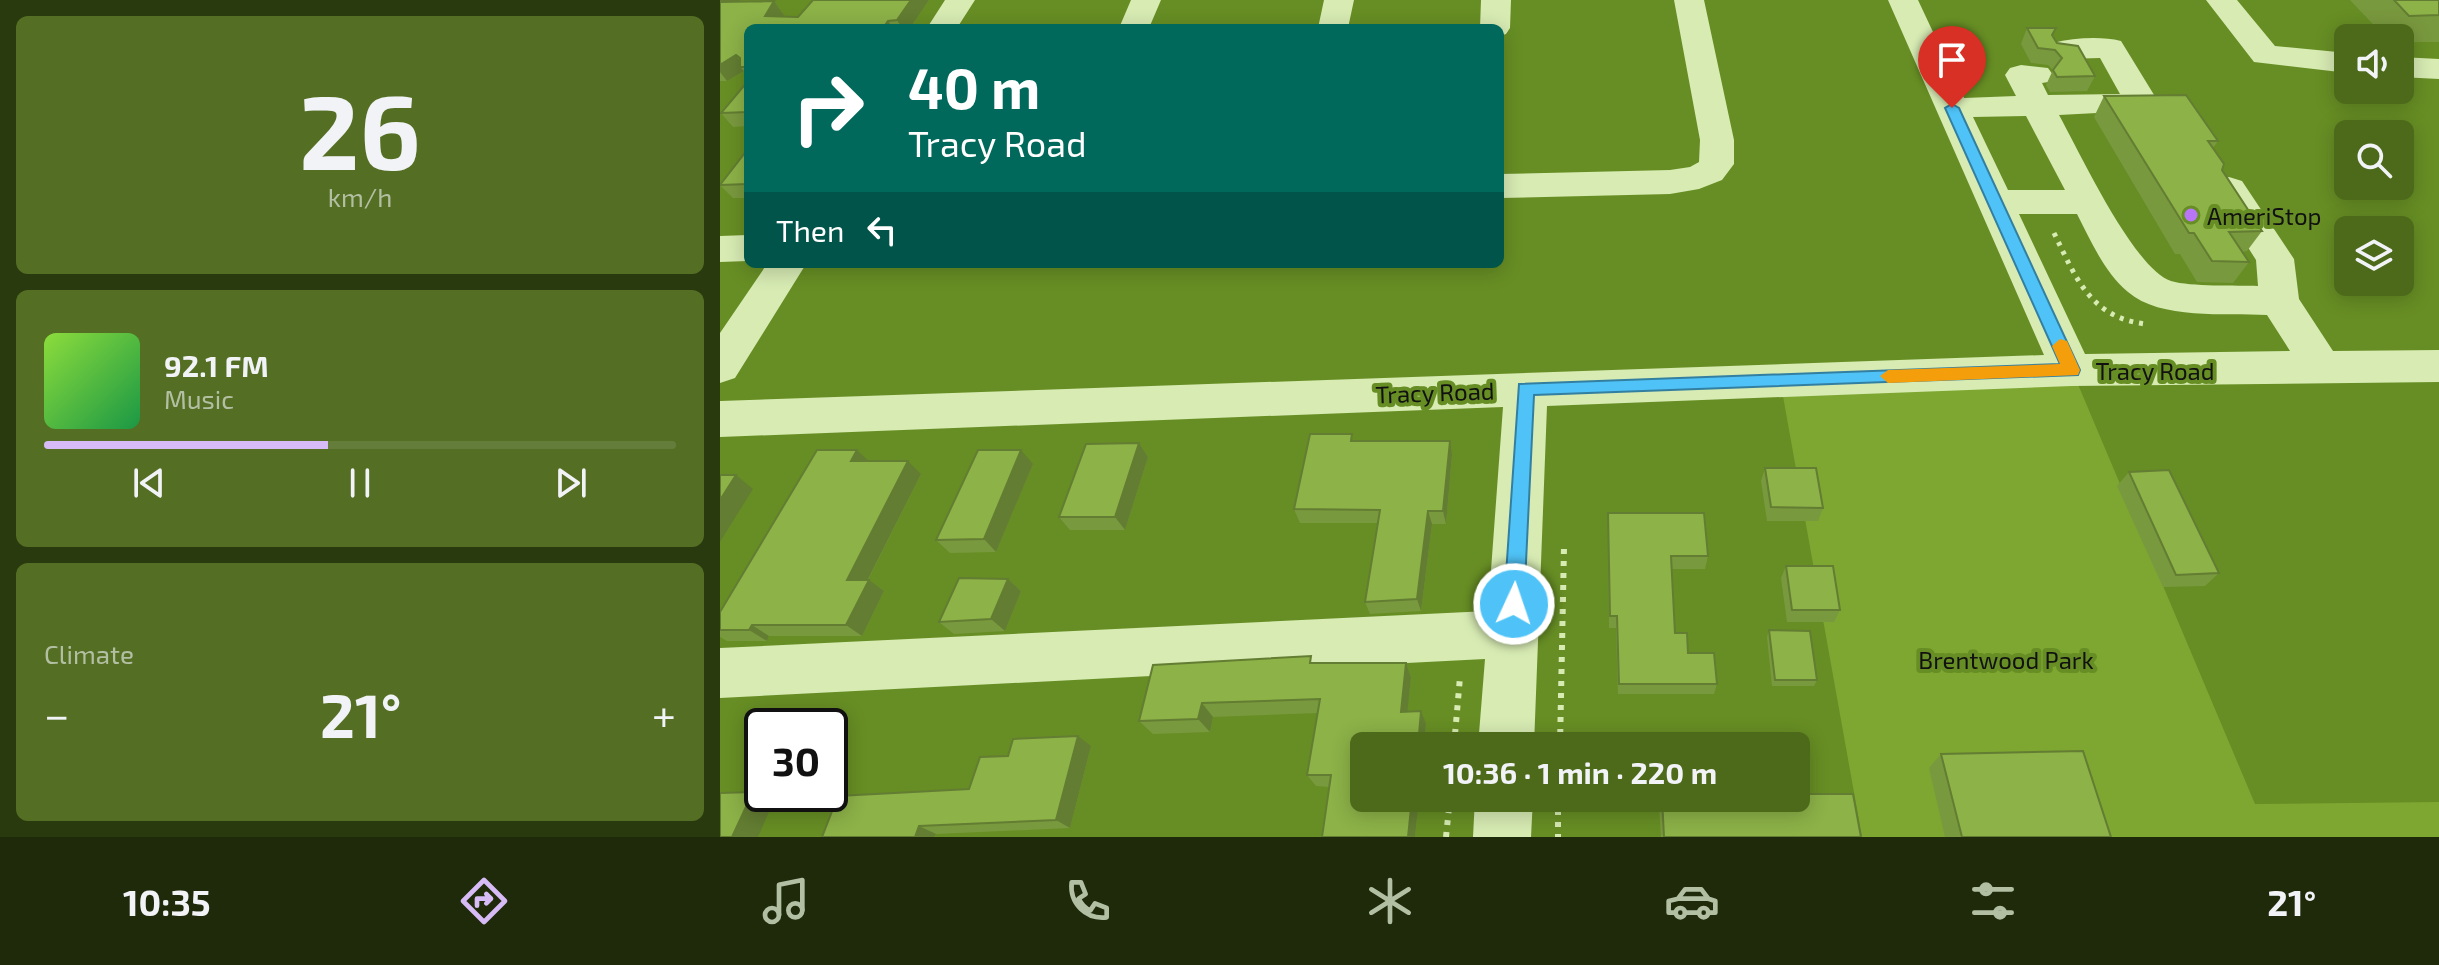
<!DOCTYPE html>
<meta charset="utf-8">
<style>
body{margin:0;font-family:"Exo 2",sans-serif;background:#546f24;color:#f1f3f6;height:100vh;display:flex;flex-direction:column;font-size:30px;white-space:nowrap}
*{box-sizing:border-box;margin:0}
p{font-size:26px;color:#b3bfa3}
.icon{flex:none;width:44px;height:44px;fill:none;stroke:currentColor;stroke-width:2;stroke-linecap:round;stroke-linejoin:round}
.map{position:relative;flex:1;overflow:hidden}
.drawer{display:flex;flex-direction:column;gap:16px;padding:16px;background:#2a3a0f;width:720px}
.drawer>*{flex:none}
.hud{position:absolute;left:24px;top:24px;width:760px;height:244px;border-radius:12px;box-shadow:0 4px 20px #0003;background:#00695c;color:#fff;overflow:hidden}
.tools{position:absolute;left:1614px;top:24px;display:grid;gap:16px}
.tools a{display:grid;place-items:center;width:80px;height:80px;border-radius:12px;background:#4d6a1b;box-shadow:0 4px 20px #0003;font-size:40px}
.speed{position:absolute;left:24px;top:708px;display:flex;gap:16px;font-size:40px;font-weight:700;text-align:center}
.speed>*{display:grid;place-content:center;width:104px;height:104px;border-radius:50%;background:#4d6a1b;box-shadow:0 4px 20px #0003;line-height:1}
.speed .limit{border:4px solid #111;border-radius:12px;background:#fff;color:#111}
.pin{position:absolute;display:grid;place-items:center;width:68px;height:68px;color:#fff;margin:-82px -34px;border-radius:50% 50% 50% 0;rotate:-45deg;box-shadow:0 0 8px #0007}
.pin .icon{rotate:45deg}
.me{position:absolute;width:88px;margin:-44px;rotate:3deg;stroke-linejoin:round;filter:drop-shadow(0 0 6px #0008)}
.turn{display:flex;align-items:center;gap:28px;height:168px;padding:0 32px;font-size:36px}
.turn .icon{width:104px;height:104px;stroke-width:2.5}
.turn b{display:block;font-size:56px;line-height:68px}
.then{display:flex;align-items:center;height:76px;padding:0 32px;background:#0003;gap:16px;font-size:30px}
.big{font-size:60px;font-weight:700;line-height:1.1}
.drawer .tile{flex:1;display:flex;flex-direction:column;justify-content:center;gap:12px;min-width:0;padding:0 28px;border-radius:12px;background:#546f24}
.drawer .dial{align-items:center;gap:0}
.dial b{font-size:104px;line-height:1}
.song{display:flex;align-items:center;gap:24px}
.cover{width:96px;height:96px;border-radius:12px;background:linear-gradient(135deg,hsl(90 70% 55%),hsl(140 70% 35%))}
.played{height:8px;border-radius:4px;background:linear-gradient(90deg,#d7bbf6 45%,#647d3a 45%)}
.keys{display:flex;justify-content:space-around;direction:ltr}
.heat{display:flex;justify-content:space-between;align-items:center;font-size:44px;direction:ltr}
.trip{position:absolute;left:630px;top:732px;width:460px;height:80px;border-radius:12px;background:#4d6a1b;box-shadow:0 4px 20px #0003;font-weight:700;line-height:80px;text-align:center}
.dock{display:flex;height:128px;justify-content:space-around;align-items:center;background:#1f2a0b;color:#b3bfa3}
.dock .icon{width:56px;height:56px}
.dock .on{color:#d7bbf6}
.dock b{font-size:36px;color:#f1f3f6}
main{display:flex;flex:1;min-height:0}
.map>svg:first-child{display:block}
.green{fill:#7da731}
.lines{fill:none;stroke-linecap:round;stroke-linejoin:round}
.path-far1{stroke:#d7ebb3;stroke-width:5;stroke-dasharray:4 6;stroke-linecap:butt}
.path{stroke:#d7ebb3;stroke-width:6;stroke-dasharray:5 7;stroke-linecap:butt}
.minor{fill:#d7ebb3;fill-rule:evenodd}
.wall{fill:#79993e}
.shaded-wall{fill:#637d32}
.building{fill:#8db248;stroke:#637d32;stroke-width:2}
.route{fill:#4fc3f7;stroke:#337fa1;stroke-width:2}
.slow{fill:#f59e0b}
.poi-dot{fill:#b876f6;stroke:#678e24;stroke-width:3}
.labels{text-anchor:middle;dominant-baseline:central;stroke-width:8;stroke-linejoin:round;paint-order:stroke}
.poi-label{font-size:24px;fill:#111;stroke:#678e24;text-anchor:start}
.street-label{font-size:24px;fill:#111;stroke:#678e24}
.park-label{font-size:24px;fill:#111;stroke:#678e24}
</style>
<main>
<section class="drawer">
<div class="tile dial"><b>26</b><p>km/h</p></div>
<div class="tile">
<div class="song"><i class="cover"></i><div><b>92.1 FM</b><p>Music</p></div></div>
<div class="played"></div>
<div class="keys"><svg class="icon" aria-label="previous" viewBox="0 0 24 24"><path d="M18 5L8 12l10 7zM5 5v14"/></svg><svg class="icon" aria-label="pause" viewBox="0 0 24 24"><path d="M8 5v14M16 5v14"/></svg><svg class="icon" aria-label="next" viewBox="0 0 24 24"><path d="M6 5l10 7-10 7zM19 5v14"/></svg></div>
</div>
<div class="tile"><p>Climate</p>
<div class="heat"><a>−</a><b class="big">21°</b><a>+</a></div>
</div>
</section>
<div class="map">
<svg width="1719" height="837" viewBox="0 0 1719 837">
<rect width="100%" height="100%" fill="#678e24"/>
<path class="green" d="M1357,382L1535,804L1719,802V837H1142L1061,385Z"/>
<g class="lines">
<path class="path-far1" d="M1334,233C1356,278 1370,317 1425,324"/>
<path class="path" d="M734,746L740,677
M840,746L844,547
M838,798V837
M726,837L730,798"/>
<path class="minor" d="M225,0H255L237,28H207Z
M411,0H441L429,28H399Z
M604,0H634L628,28H598Z
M761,0H791L790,28L786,34L780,36V28H760Z
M954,0H984L1014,140V164L1002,180L979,189L950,194L780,198V174L950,170L970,167L979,162L980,140Z
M1168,0H1198L1244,98L1296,96L1285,75L1290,68L1301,65L1328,68L1333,75L1328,82L1322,83L1328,95L1400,94L1380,58L1344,59L1333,57L1328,50L1333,43C1354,38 1380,36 1401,41L1439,103L1434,110L1339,115C1360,153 1414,269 1451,281C1471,287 1516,285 1538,286L1536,260L1491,189L1496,181L1509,177L1522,181L1574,259L1579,299L1613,351L1719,350V382L1352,386L827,406L814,746H758L765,659L0,698V648L768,611L783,407L0,437V401L1324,355ZM1306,116L1345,190H1288L1253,117ZM1299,214H1357C1371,241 1384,272 1408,292C1440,320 1506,313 1547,315L1570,351L1365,354Z
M1486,0H1517L1555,46L1628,53V73L1534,62Z
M1680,57L1719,59V79L1680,77Z
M28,235V261L0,262V236Z
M47,264H86L15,378L0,383V333Z
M755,798H813L811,837H753Z"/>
</g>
<path class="wall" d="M0,0H20L21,2L54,1L64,15L62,17H78L209,0L190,28H28V77L24,71L7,81H0Z
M1630,0H1719V42H1680V38H1666Z
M1307,28L1332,36L1337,43L1375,76L1367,91L1330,92L1326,85L1333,70L1328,65L1311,63L1301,44Z
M28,81V126L13,127L1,113Z
M1384,96L1498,141L1493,148L1502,170L1542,231L1527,251L1522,252L1529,262L1513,283L1477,282L1460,254H1455L1374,117Z
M28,149V198H13L0,185Z
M634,441L732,455L726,524H712L701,611L650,614L645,602L657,523H580L574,509Z
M419,443L428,457L405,530H350L339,517Z
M137,450L148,461L201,474L148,580L164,591L142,636H49L47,641H7L0,637V612Z
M313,464L276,552L230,553L216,540Z
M1045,468L1103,508L1098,521H1047L1041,481Z
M1409,472L1499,573L1485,586L1443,587L1397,486Z
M888,513L988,556L985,569H952L955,633L968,653L997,684L994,694H898L896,628H889Z
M1066,566L1120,610L1114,622H1067L1061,578Z
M288,579L301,591L285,631L234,634L219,622Z
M1049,630L1097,680L1094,686H1052L1047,637Z
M594,663H686L691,677L687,711L706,724L704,746H644V798H699L695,837L609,787L596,786L587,775L598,713L493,717L490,732L433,734L419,721Z
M371,746L350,828L216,834L214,837H102L249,789L288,756Z
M1221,754L1391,837H1225L1209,768Z
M941,798H1076L1141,837H941L939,806Z"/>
<path class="shaded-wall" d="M3,0H20L22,3L0,2Z
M191,0H209L190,28H182L177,20Z
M54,1L64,15L56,28L45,16Z
M168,21L173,28H163Z
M16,55L25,67H20L24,71L7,81L0,72V65Z
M730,441L732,455L726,524L723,511Z
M419,443L428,457L405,530L395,517Z
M137,450L151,463L131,461Z
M301,450L313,464L276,552L264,539Z
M188,461L201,474L142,591L127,580Z
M16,475L33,489L0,542V500Z
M708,511L712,524L701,611L697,599Z
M288,579L301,591L285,631L271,619Z
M149,580L164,591L142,636L126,625Z
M32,625L49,636L47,641L29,630Z
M686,663L691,677L686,725L681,712Z
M482,703L493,717L490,732L478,719Z
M701,711L706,724L704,746H698Z
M358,736L371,746L350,828L336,820Z
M33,792L54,800L38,837H12Z
M692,798H699L695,837H688Z
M199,826L216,834L214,837H195Z"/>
<path class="building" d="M0,0H3L0,2L54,1L45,16L78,17L93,0H191L177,20L168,21L163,28H28V67H20V58L16,55L0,65Z
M1674,0H1719V15L1689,16Z
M1307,28H1336L1332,35L1337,43L1358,46L1375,76L1337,77L1333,70L1342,58L1335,50L1318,48Z
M28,81V112L1,113Z
M1466,95L1498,141H1488L1504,164L1502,170L1542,231L1509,232L1529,262L1492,261L1474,233H1469L1384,96Z
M28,149V184L0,185Z
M590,434H632L631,441H730L723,511H708L697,599L645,602L660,510L574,509Z
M419,443L395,517H339L366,444Z
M97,450H137L131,461H188L127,580H149L126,625H32L29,630H0V612Z
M258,450H301L264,539L216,540Z
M1045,468H1096L1103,508L1051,507Z
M1449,470L1499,573L1456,575L1409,472Z
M0,475H16L0,500Z
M888,513H984L988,556H951L955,633H967L968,653H994L997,684H899L897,616H890Z
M1066,566H1113L1120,610H1072Z
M239,578L288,579L271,619L219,622Z
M1049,630L1090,631L1097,680H1055Z
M591,656L590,663H686L681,712L701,711L698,746H644V798H692L688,837H602L611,775H587L600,699L482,703L478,719L419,721L433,665Z
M358,736L336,820L199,826L195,837H102L118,796L249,789L260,757L288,756L293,739Z
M1363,751L1391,837H1242L1221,754Z
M33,792L12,837H0V793Z
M1076,794H1133L1141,837H944L942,798H1076Z"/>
<path class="route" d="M1232,104L1239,108L1360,370L1358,375L814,395L804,604L801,611L794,613L787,611L784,604L799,384L1340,364L1225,108Z"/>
<path class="slow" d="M1340,339L1347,341L1360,370L1358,375L1168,383L1160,376L1168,370L1340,364L1332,346Z"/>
<circle class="poi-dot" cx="1471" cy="215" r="8"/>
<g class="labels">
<g class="poi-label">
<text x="1487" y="215">AmeriStop</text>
</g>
<g class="street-label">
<text x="1435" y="370">Tracy Road</text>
<text transform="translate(715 392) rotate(-2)">Tracy Road</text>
</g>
<g class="park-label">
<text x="1286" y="659">Brentwood Park</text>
</g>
</g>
</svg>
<div class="tools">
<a><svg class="icon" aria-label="sound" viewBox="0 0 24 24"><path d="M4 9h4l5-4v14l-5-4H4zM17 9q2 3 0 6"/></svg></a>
<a><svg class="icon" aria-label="search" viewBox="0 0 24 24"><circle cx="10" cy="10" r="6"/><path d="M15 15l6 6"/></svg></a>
<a><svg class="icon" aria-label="layers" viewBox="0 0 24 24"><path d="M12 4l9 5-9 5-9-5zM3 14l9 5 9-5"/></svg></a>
</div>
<div class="speed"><div class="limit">30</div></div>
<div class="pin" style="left:1232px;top:108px;background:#d93025"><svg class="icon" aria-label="arrive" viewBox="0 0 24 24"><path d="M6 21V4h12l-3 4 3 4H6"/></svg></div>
<svg class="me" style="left:794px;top:604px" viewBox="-20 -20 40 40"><circle r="17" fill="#4fc3f7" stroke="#fff" stroke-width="3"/><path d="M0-11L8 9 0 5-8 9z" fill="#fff"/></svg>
<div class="trip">10:36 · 1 min · 220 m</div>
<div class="hud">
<div class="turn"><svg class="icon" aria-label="right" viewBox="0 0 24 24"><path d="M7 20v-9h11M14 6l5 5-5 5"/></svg><div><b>40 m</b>Tracy Road</div></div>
<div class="then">Then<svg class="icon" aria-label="left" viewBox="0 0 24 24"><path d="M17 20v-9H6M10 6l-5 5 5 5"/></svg></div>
</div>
</div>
</main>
<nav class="dock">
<b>10:35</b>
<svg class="icon on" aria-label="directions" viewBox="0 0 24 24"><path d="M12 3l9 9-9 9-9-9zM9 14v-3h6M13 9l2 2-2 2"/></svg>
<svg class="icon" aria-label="music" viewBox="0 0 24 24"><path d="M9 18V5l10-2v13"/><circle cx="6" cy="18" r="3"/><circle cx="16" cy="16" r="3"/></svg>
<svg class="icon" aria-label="phone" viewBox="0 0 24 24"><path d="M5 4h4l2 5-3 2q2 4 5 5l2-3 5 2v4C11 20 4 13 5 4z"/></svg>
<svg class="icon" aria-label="climate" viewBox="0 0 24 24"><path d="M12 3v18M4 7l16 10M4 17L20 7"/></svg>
<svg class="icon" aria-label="car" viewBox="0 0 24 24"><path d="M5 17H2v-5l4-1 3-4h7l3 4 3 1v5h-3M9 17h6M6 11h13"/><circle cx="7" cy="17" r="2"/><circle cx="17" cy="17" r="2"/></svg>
<svg class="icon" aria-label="filters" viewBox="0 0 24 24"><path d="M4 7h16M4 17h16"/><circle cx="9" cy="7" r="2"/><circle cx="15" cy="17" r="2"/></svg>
<b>21°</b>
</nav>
